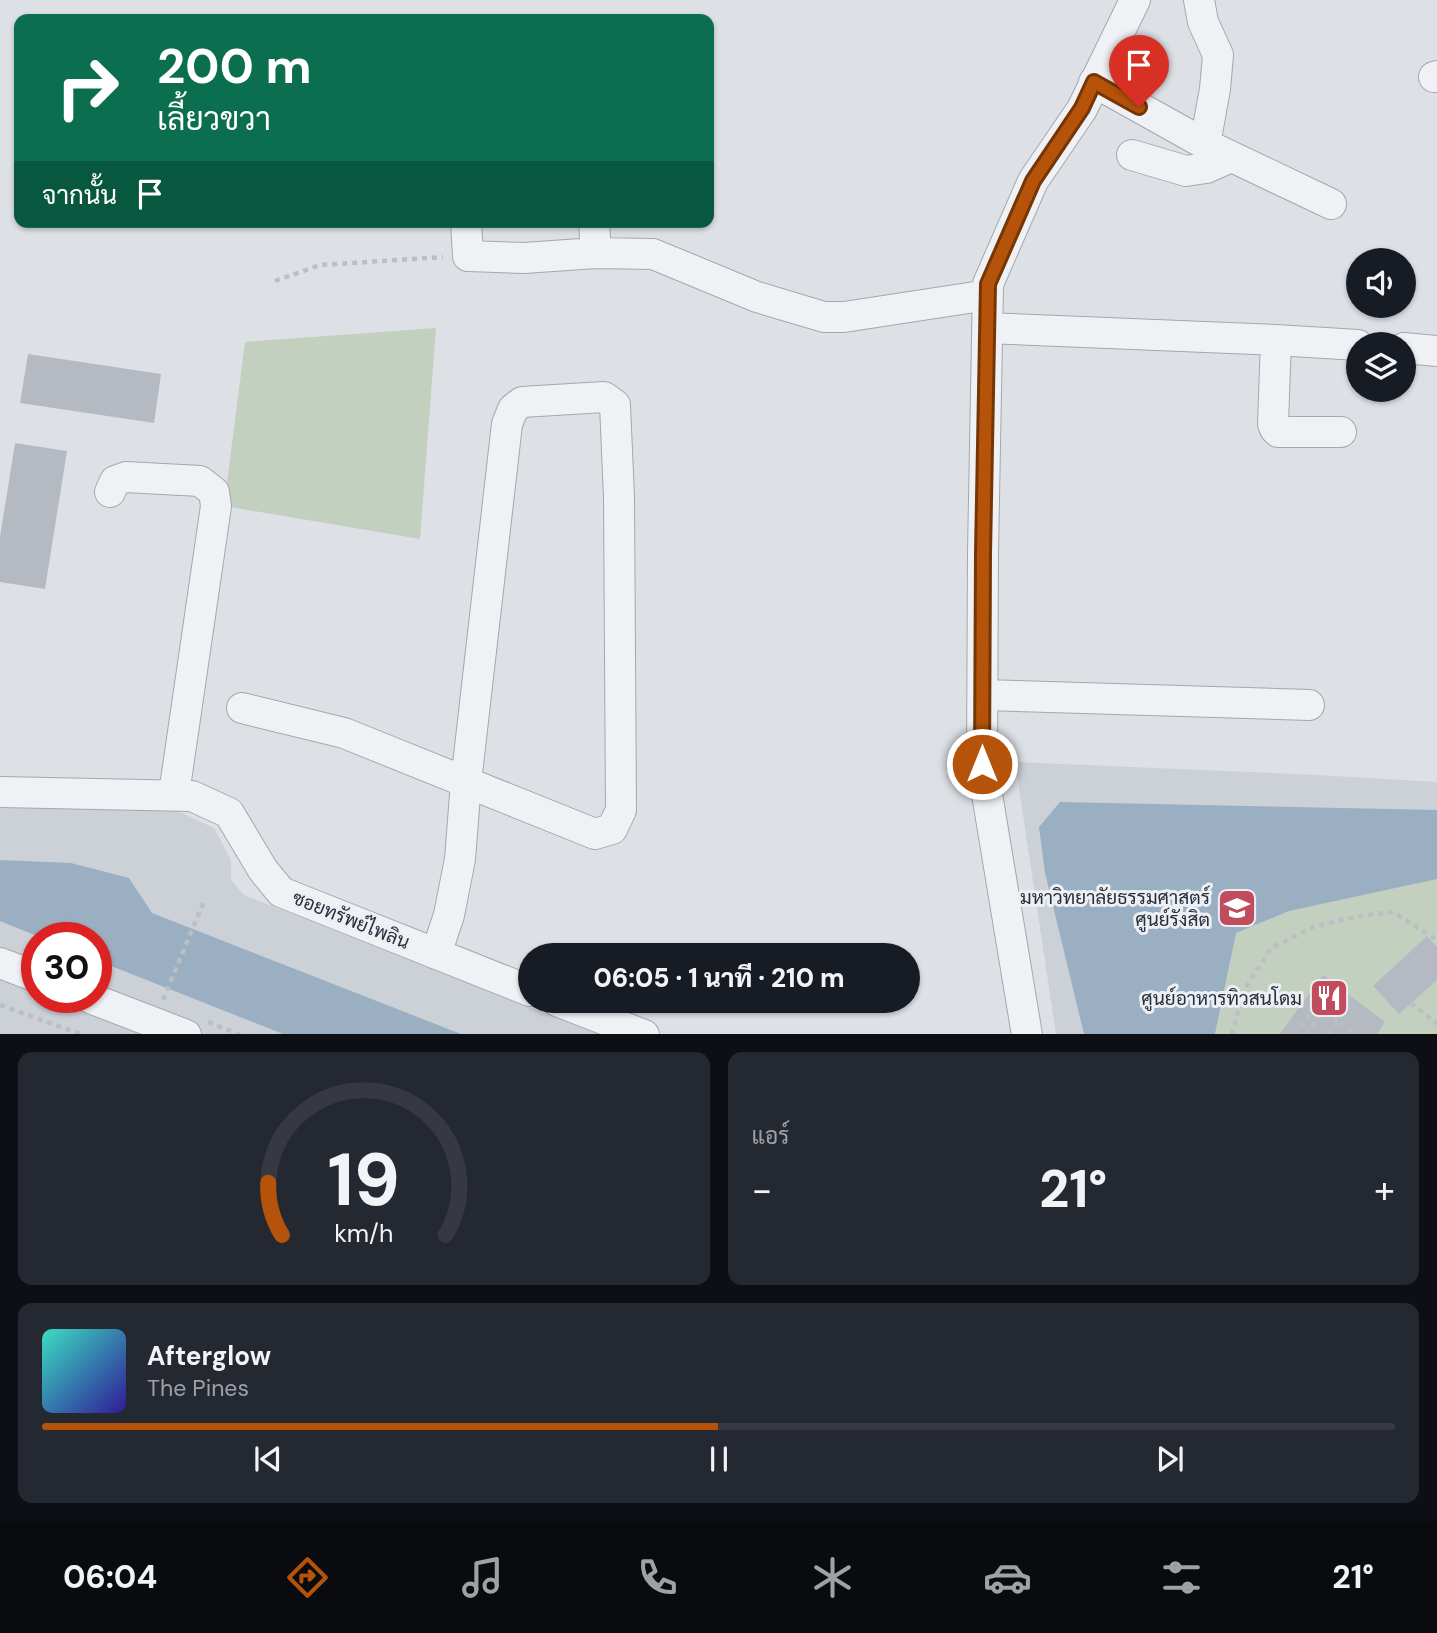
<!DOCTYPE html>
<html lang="th">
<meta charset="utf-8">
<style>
body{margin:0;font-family:"DM Sans",Sarabun,sans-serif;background:#242831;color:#f1f3f6;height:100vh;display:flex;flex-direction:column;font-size:26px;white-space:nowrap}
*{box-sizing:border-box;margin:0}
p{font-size:23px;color:#9ea1a6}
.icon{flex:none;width:38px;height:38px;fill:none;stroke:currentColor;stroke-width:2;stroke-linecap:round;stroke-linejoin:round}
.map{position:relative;height:1034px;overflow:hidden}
.side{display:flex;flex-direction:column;gap:18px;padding:18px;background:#0d0f14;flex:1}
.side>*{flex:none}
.banner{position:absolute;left:14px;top:14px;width:700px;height:214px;border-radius:14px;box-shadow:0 2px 5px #0004;background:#0b6e4f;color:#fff;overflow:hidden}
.buttons{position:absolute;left:1346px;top:248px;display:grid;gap:14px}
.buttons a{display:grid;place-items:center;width:70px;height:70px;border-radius:50%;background:#171b24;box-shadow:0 2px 5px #0004;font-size:35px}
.speed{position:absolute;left:21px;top:922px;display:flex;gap:14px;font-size:35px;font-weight:700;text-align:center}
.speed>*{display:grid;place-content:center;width:91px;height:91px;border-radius:50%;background:#171b24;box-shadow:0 2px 5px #0004;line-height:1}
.speed .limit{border:10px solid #d22;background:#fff;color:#111}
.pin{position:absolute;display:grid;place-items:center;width:60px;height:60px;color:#fff;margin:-72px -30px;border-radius:50% 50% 50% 0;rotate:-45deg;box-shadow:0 0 7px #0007}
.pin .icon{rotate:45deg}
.me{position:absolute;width:77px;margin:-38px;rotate:0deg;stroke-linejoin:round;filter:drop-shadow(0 0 5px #0008)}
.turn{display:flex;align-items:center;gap:24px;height:147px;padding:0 28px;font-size:32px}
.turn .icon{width:91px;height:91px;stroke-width:2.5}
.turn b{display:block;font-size:49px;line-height:60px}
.then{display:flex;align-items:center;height:66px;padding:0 28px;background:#0003;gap:14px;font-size:26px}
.big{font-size:52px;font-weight:800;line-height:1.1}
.side .widget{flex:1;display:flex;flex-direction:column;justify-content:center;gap:10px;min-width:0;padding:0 24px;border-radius:14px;background:#242831}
.side .dial{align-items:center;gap:0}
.dial svg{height:182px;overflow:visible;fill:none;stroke:#363941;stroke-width:7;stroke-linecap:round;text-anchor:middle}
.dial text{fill:#f1f3f6;stroke:none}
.song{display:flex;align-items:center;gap:21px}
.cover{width:84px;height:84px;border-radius:10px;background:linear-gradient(135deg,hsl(170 70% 55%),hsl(250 70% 35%))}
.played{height:7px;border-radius:4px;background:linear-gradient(90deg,#b45309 50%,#363941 50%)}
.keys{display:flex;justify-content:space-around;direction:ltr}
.heat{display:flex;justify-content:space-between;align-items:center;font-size:38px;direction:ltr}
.side .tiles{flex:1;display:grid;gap:18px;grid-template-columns:1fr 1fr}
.widget:last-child{grid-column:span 2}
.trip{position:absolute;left:518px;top:943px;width:402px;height:70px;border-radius:35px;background:#171b24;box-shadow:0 2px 5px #0004;font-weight:800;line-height:70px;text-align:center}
.tab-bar{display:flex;height:112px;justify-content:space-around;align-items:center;background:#090b0e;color:#9ea1a6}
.tab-bar .icon{width:49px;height:49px}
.tab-bar .selected{color:#b45309}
.tab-bar b{font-size:32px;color:#f1f3f6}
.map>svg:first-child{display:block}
.built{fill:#ccd0d7;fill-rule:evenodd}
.green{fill:#c3cfbf}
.water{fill:#9bafc3}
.building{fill:#b5bac2}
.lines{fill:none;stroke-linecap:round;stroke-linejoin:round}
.minor-casing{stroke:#a3a8af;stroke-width:32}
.path{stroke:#bbbfc4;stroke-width:4.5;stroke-dasharray:5 5;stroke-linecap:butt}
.minor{stroke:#eff1f4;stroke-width:30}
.route-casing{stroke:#753606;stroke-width:18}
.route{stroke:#b45309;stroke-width:12}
.labels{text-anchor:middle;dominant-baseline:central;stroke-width:6;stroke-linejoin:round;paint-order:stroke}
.poi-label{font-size:19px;fill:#282f3b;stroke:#eceff4;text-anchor:end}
.street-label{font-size:19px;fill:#282f3b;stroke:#eceff4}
</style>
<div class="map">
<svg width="1437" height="1035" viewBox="0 0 1437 1035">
<rect width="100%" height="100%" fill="#dde1e6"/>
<path class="built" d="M1015,762L1317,775L1437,782V1034H1056Z
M0,808L173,809L214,828L231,860V880L244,895L597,1034L0,1035ZM37,938H96V998H37Z"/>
<path class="green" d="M436,328L420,539L224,506L245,342Z
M1437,879V1034L1215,1035L1236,933L1289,911Z"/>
<path class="water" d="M1060,802L1437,810V879L1289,911L1236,933L1215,1034H1084L1045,873L1039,827Z
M0,860L71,863L129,878L152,913L461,1034H283L96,960V938H42L0,921Z"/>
<path class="building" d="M28,354L161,374L154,423L20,403Z
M15,443L67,451L45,589L0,582V537Z
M1427,936L1437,947V980L1399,1014L1373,986Z
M1323,975L1385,1022L1376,1035H1353L1350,1033L1349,1035H1279Z"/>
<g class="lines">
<g class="minor-casing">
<path id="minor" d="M1199,0L1203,22L1218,55L1215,89L1205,144
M1434,77L1437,76
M1094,82L1205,144L1331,204
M1132,155L1186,171L1206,168L1231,157
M466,222L468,256L524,258L596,253L653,254L757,297L824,317H844L988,295
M594,222L596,253
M987,328L1276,340L1358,345
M1276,340L1273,424L1275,429L1278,432H1341
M1404,348L1437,351
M110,492L115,481L126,477L200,481L214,492L216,506L174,794
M983,695L1309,705
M242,708L344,733L595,834L612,829L621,810L619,497L615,405L604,397L522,402L513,409L507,424L466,782L460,859L449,915L436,954
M0,792L192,796L229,813L263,870L281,892L530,991
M0,963L37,977
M90,998L186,1035
M557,1001L644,1035
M1027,1035L982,764L983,553L988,284L1033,181L1082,109L1135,0"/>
</g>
<path class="path" d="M275,281L320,265L443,257
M163,1000L204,901
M1411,1003L1437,1024
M0,1005L83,1035
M208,1022L240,1035
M1232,1035L1243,992L1271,948L1313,927L1359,916L1393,912L1437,940
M1295,1035L1316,1004L1338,1021
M1306,1035L1324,1010
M1328,1035L1338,1021L1357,1035"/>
<use href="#minor" class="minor"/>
</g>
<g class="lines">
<g class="route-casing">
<path id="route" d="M982,764L983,553L988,284L1033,181L1082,108L1094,82L1139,107"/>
</g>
<use href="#route" class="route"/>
</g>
<defs>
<g id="university-square" transform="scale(2.0125)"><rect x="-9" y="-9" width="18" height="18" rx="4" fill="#c14c5e" stroke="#eceff4"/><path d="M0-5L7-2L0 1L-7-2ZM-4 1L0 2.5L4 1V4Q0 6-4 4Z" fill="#fff"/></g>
<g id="restaurant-square" transform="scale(2.0125)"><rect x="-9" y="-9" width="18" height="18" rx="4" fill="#c14c5e" stroke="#eceff4"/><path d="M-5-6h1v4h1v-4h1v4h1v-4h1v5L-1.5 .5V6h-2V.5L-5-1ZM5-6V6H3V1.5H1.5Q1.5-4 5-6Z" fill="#fff"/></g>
</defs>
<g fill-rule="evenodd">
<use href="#university-square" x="1237" y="908"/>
<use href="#restaurant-square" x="1329" y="998"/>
</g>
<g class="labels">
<g class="poi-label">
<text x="1210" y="897">มหาวิทยาลัยธรรมศาสตร์<tspan x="1210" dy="22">ศูนย์รังสิต</tspan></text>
<text x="1302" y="998">ศูนย์อาหารทิวสนโดม</text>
</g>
<g class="street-label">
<text transform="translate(351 920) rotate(22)">ซอยทรัพย์ไพลิน</text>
</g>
</g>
</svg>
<div class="buttons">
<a><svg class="icon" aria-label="sound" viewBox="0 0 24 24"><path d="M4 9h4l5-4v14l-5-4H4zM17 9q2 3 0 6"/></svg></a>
<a><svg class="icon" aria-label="layers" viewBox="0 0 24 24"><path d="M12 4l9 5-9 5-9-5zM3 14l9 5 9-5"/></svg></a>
</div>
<div class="speed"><div class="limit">30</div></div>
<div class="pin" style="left:1139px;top:107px;background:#d93025"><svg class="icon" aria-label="arrive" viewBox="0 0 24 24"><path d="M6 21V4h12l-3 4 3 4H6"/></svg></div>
<svg class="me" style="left:982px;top:764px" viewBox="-20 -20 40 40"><circle r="17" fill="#b45309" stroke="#fff" stroke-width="3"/><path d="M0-11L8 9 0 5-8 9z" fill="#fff"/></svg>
<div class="trip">06:05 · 1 นาที · 210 m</div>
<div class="banner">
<div class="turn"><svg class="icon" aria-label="right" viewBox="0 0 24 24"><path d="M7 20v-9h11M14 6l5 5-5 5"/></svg><div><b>200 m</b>เลี้ยวขวา</div></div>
<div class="then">จากนั้น<svg class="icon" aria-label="arrive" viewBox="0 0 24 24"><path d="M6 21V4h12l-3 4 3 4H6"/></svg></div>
</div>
</div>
<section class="side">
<div class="tiles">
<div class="widget dial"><svg viewBox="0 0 100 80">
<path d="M14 69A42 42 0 1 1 86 69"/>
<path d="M14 69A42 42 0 0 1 8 46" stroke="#b45309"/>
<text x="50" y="56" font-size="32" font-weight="700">19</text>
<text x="50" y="72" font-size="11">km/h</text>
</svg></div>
<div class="widget"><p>แอร์</p>
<div class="heat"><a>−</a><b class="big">21°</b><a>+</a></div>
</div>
<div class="widget">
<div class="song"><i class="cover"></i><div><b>Afterglow</b><p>The Pines</p></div></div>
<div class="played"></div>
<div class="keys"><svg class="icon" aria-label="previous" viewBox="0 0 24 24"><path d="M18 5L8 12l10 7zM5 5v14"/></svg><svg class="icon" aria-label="pause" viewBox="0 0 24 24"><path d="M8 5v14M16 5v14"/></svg><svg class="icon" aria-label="next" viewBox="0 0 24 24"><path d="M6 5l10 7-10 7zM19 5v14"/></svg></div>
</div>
</div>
</section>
<nav class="tab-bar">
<b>06:04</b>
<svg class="icon selected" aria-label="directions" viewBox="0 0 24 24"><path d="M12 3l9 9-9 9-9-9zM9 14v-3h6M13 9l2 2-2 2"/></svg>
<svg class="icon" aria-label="music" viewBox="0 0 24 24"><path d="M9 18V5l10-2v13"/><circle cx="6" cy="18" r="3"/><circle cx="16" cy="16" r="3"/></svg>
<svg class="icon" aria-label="phone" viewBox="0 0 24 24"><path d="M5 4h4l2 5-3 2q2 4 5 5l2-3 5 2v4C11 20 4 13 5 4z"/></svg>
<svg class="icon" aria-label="climate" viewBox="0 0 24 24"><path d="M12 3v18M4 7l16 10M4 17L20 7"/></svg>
<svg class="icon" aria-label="car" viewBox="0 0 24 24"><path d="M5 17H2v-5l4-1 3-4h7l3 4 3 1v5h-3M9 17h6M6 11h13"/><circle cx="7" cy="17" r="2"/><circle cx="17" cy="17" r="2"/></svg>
<svg class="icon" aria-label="filters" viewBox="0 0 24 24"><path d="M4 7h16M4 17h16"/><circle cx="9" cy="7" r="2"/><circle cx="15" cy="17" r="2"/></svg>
<b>21°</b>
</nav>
